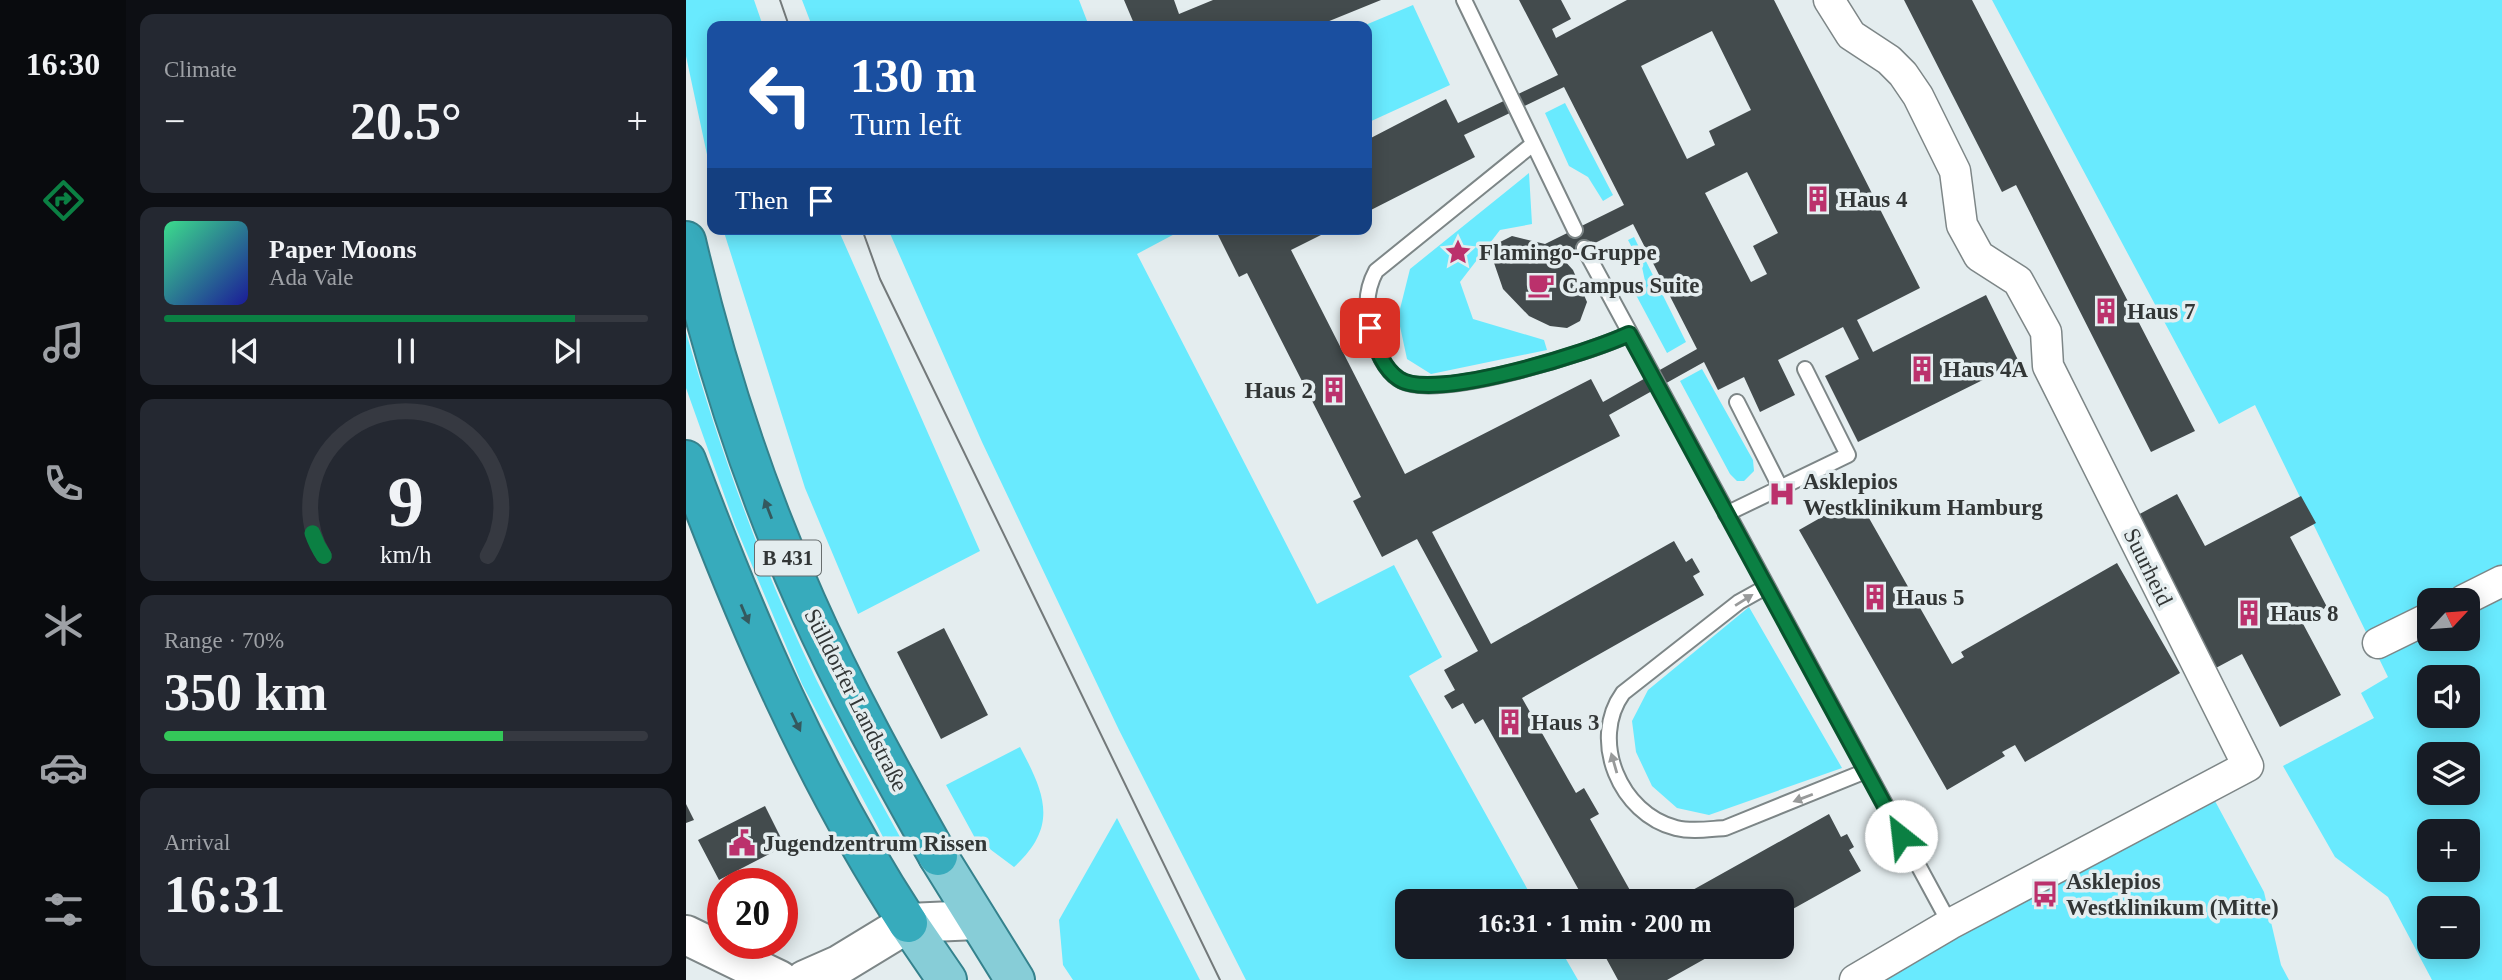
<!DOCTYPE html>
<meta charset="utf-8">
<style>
body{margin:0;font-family:Georgia,serif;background:#242831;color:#f1f3f6;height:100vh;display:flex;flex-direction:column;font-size:26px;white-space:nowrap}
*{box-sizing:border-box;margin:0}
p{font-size:23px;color:#9ea1a6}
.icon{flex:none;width:38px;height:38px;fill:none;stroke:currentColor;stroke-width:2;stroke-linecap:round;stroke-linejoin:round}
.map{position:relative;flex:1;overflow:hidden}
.sheet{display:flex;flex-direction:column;gap:14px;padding:14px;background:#0d0f14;width:560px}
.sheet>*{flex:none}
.hud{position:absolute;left:21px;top:21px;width:665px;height:214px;border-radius:14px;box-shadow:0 4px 18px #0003;background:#1a4fa0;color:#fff;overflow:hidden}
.needle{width:46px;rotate:64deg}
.buttons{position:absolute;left:1731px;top:588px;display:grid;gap:14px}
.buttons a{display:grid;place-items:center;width:63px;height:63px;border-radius:14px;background:#171b24;box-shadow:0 4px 18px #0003;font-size:35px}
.speed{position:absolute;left:21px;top:868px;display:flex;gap:14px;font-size:35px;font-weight:700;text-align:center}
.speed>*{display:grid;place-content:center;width:91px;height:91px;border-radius:50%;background:#171b24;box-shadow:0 4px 18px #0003;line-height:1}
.speed .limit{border:10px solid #d22;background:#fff;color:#111}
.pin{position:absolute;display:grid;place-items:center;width:60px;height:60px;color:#fff;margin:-30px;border-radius:14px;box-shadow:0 4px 10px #0006}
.me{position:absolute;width:77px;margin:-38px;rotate:331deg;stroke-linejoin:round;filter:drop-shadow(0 0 5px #0008)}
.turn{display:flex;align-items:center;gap:24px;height:147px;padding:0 28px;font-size:32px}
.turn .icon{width:91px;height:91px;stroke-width:2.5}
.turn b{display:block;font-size:49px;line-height:60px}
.then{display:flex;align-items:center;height:66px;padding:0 28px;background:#0003;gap:14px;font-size:26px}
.big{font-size:52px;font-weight:800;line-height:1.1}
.sheet .card{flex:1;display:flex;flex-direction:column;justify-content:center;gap:10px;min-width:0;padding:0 24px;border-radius:14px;background:#242831}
.sheet .dial{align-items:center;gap:0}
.dial svg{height:182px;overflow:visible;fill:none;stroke:#363941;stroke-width:7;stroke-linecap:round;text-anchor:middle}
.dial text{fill:#f1f3f6;stroke:none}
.song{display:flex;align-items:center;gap:21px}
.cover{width:84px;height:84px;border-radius:10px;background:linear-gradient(135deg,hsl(150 70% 55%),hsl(240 70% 35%))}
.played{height:7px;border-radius:4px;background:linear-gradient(90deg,#0b8043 85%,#363941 85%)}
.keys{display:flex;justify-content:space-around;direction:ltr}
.heat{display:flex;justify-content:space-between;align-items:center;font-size:38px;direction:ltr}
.charge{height:10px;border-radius:5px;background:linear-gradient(90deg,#34c759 70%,#363941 0)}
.trip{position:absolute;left:709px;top:889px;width:399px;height:70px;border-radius:14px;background:#171b24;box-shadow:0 4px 18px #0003;font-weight:800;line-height:70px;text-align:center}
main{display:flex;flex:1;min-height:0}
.dock{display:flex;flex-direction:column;width:126px;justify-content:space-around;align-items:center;background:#090b0e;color:#9ea1a6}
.dock .icon{width:49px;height:49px}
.dock .active{color:#0b8043}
.dock b{font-size:32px;color:#f1f3f6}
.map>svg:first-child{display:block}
.green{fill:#69eafe;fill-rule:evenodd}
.building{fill:#434b4d;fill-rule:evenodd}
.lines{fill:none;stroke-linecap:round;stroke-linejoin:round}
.lane-casing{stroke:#7d8687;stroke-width:18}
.street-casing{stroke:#7d8687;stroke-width:33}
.secondary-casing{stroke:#7d8687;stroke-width:42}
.primary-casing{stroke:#35828d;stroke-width:42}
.highway-casing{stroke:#35828d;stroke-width:42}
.lane{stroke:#fff;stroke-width:14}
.street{stroke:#fff;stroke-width:30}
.secondary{stroke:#fff;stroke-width:38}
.primary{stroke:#87cdd7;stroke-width:38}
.highway{stroke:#37abbc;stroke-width:38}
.tram{stroke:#73797a;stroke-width:2}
.oneway{fill:#34595e}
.oneway2{fill:#989a9a}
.route-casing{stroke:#07532c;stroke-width:18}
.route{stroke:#0b8043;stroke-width:12}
.labels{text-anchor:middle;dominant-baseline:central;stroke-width:7;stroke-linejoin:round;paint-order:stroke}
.shield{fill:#e4edef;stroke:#676d6e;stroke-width:2}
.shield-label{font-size:21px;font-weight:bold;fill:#323636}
.poi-label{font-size:23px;font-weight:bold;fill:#323636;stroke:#e4edef;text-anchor:start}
.street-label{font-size:23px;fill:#323636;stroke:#e4edef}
</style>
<main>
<nav class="dock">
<b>16:30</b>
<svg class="icon active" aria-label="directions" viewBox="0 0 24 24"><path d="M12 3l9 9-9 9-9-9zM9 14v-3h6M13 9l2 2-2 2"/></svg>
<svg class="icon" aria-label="music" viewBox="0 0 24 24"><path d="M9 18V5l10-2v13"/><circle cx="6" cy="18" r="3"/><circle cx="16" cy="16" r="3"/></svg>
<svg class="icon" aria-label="phone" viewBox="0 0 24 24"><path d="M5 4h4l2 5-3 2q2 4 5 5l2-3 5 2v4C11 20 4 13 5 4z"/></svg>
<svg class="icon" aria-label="climate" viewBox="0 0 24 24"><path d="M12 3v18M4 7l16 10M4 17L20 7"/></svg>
<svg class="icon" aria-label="car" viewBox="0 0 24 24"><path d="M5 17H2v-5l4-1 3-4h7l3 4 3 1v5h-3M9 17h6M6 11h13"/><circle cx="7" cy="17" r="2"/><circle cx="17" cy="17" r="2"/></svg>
<svg class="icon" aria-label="filters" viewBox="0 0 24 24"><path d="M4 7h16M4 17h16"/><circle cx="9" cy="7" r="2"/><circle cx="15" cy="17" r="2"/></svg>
</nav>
<section class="sheet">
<div class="card"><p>Climate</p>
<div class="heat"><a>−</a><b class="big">20.5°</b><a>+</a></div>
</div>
<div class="card">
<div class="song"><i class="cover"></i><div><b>Paper Moons</b><p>Ada Vale</p></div></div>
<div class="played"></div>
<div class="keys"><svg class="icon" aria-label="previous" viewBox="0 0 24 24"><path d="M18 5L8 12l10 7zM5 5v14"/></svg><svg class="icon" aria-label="pause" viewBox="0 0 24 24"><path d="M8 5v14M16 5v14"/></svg><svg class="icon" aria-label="next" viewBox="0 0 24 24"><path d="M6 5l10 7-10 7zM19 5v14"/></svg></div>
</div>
<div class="card dial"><svg viewBox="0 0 100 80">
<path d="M14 69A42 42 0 1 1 86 69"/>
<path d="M14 69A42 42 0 0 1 9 59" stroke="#0b8043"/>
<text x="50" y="56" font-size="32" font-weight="700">9</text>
<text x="50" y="72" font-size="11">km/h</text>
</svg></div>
<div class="card"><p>Range · 70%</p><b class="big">350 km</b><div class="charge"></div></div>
<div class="card"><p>Arrival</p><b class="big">16:31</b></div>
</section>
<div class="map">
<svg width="1816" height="980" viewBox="0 0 1816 980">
<rect width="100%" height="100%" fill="#e4edef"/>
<path class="green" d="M0,0H68L77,26H26V178L0,56Z
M116,0H393L403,26H126Z
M1306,0H1816V980H1746L1702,897L1649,857L1597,766L1688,718L1675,693L1702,677L1569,405L1533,424ZM1743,600H1782V639H1743ZM1743,677H1782V716H1743ZM1743,754H1782V793H1743ZM1743,831H1782V870H1743ZM1743,908H1782V947H1743Z
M727,5L764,85L681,123V26H677Z
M879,103L927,195L917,201L902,177L883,166L859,113Z
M843,173L846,224L814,230L774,282L787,319L858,340L861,350L745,374L721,359L712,317L724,269Z
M37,229H152L294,551L172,614L119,488Z
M202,229H498L451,254L631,604L708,565L756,657L723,676L848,901H721V947H873L892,980H560L433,730L296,442Z
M948,237L1000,342L981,353L950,295L959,281L956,267L942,240Z
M0,332C34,451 77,570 131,681C159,737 189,792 219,846L206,854L116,684L49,525L0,388Z
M1016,369L1067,460L1068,471L1058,481H1051L1044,474L994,381Z
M1063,607L1156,768L1023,815L991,808L966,786L950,752L946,721L962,690Z
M334,747C359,794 373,826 328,867L289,838L260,785Z
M1529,801L1578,892L1595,965L1603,980H1189L1267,933L1370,886Z
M431,818L514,980H387L377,965L373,920Z"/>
<path class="building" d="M438,0H488L493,14L527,0H695L631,26H449Z
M833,0H875L885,19L866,29L870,38L941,0H1088L1234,288L1171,320L1187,352L1300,295L1333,362L1172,442L1139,376L1173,359L1157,327L1092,360L1109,395L1074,412L1058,377L1032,390L1018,362L923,415L934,436L746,532L805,644L988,541L1000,562L1006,558L1014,572L1007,576L1018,595L836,698L890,793L898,788L913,814L904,819L950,901H899L797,719L789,724L777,703L766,709L758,696L769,690L758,670L792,651L731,539L696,557L667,501L675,497L561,273L553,277L529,229H647L605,250L719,474L905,379L917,402L1011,349L947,224L877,259L887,270L901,302L894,321L881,328L864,326L843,316L817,289L807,260L814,242L826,236L859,244L938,205L878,87L778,135L789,157L681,212V140L760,99L772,123L872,75ZM1026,31L1065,110L1023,131L1029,145L1001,159L955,66ZM1061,172L1092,233L1067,246L1081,274L1065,282L1019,193Z
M1218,0H1286L1509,431L1465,452L1330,185L1316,192Z
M1491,494L1519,546L1615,496L1630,523L1604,537L1641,607L1615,620L1655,695L1594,727L1556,654L1528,669L1448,517Z
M1171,497L1266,664L1278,657L1275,652L1431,563L1494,673L1339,762L1329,745L1316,752L1319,756L1261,790L1113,530Z
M258,628L302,715L255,739L211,652Z
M0,804L8,820L0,823Z
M79,806L99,846L33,880L12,840Z
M1143,814L1155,837L1161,834L1168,847L1163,850L1175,871L1096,915V901H987Z
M914,947H1040L981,980H932Z"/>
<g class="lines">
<g class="lane-casing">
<path id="lane" d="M778,0L889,230
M847,144L690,271C678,293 680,314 687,338C692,354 700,373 716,381C753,400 903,353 943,334
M898,248L1264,924
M1051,402L1094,487
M1040,514L1162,455L1119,369
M1080,587L1053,602L937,693C903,740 934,814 990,828C1006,832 1023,829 1039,828L1180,771"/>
</g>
<g class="street-casing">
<path id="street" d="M1143,0L1165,35L1203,60L1217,74L1232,96L1269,171L1276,225L1293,256L1332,281L1360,332L1362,366L1562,766L1264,924L1169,980
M1778,600L1816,581
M1692,643L1743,618"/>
</g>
<g class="secondary-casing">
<path id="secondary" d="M0,935L93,980
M119,980L153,965L222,923L291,920"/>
</g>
<g class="primary-casing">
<path id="primary" d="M252,856L329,980
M222,923L261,980"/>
</g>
<g class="highway-casing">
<path id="highway" d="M0,241C29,365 68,486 120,602C159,690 205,773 252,856
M0,460C60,621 128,779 222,923"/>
</g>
<use href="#lane" class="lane"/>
<use href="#street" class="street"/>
<use href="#secondary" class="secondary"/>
<use href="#primary" class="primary"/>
<use href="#highway" class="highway"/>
<path class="tram" d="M94,0L103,26
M176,229L194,279L534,980"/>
</g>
<defs><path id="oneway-solid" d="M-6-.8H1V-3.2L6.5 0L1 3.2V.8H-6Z" transform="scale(1.75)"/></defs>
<g class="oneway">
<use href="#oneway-solid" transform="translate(82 509) rotate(-111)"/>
<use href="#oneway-solid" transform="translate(59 614) rotate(67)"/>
<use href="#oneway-solid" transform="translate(110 722) rotate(64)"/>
</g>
<g class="oneway2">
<use href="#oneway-solid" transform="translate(1058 600) rotate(-32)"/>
<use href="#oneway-solid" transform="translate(928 763) rotate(-106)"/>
<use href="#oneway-solid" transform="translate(1117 798) rotate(159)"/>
</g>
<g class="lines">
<g class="route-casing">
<path id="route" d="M684,328C690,346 696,368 713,379C747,402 905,352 943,334L1215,836"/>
</g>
<use href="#route" class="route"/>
</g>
<defs>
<g id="building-bare" transform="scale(2.1)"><path d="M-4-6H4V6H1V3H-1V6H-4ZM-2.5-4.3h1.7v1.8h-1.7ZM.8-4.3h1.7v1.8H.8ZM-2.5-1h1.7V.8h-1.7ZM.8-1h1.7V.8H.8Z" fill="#bb316c" stroke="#e4edef" stroke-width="2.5" paint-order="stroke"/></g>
<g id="sight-bare" transform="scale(2.1)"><path d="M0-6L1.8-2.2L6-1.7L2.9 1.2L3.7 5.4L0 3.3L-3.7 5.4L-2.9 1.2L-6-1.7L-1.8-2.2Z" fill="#bb316c" stroke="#e4edef" stroke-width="2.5" paint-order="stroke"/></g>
<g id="cafe-bare" transform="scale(2.1)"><path d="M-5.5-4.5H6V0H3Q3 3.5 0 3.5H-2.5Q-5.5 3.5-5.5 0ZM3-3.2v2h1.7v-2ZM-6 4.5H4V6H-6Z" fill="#bb316c" stroke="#e4edef" stroke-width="2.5" paint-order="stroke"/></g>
<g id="hospital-bare" transform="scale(2.1)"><path d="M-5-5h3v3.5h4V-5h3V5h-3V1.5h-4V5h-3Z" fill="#bb316c" stroke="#e4edef" stroke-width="2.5" paint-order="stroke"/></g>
<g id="civic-bare" transform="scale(2.1)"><path d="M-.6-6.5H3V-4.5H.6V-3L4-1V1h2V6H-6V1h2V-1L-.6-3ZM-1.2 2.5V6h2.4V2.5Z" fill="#bb316c" stroke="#e4edef" stroke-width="2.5" paint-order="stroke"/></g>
<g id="bus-bare" transform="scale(2.1)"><path d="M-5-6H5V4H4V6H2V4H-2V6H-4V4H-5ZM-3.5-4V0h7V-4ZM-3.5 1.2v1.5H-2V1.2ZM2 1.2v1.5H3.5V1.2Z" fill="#bb316c" stroke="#e4edef" stroke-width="2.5" paint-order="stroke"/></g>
</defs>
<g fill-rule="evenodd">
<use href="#building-bare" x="1132" y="199"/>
<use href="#sight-bare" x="772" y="252"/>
<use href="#cafe-bare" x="855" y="285"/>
<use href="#building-bare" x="1420" y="311"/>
<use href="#building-bare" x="1236" y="369"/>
<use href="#building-bare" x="648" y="390"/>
<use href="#hospital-bare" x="1096" y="494"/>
<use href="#building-bare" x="1189" y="597"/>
<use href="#building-bare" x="1563" y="613"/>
<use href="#building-bare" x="824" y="722"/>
<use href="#civic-bare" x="56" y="843"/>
<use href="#bus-bare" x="1359" y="894"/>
</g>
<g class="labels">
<rect class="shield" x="69" y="540.5" width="66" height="35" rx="5"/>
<g class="shield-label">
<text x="102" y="558">B 431</text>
</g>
<g class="poi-label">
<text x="1153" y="199">Haus 4</text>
<text x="793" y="252">Flamingo-Gruppe</text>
<text x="876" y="285">Campus Suite</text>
<text x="1441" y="311">Haus 7</text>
<text x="1257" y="369">Haus 4A</text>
<text x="627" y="390" text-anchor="end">Haus 2</text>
<text x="1117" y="481">Asklepios<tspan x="1117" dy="26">Westklinikum Hamburg</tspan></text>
<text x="1210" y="597">Haus 5</text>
<text x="1584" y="613">Haus 8</text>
<text x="845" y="722">Haus 3</text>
<text x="77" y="843">Jugendzentrum Rissen</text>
<text x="1380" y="881">Asklepios<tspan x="1380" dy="26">Westklinikum (Mitte)</tspan></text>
</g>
<g class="street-label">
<text transform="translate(1462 567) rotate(64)">Suurheid</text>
<text transform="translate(170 700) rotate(63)">Sülldorfer Landstraße</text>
</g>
</g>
</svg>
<div class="buttons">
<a><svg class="needle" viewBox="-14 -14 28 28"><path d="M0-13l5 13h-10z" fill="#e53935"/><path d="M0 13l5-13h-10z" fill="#9ea1a6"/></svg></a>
<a><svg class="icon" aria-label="sound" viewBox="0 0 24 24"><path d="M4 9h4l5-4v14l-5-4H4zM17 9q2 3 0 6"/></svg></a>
<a><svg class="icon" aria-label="layers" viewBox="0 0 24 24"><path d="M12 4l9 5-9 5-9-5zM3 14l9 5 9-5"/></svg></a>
<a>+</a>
<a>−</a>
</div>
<div class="speed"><div class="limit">20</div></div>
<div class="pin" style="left:684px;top:328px;background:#d93025"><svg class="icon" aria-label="arrive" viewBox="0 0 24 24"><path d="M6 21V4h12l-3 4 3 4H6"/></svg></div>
<svg class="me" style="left:1215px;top:836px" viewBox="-20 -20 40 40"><circle r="19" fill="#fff"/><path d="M0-13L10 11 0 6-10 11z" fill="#0b8043"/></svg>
<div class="trip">16:31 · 1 min · 200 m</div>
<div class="hud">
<div class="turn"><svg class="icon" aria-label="left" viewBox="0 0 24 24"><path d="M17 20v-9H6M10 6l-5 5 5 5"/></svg><div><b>130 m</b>Turn left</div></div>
<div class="then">Then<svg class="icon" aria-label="arrive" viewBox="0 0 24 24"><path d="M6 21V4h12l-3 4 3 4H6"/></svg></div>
</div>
</div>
</main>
